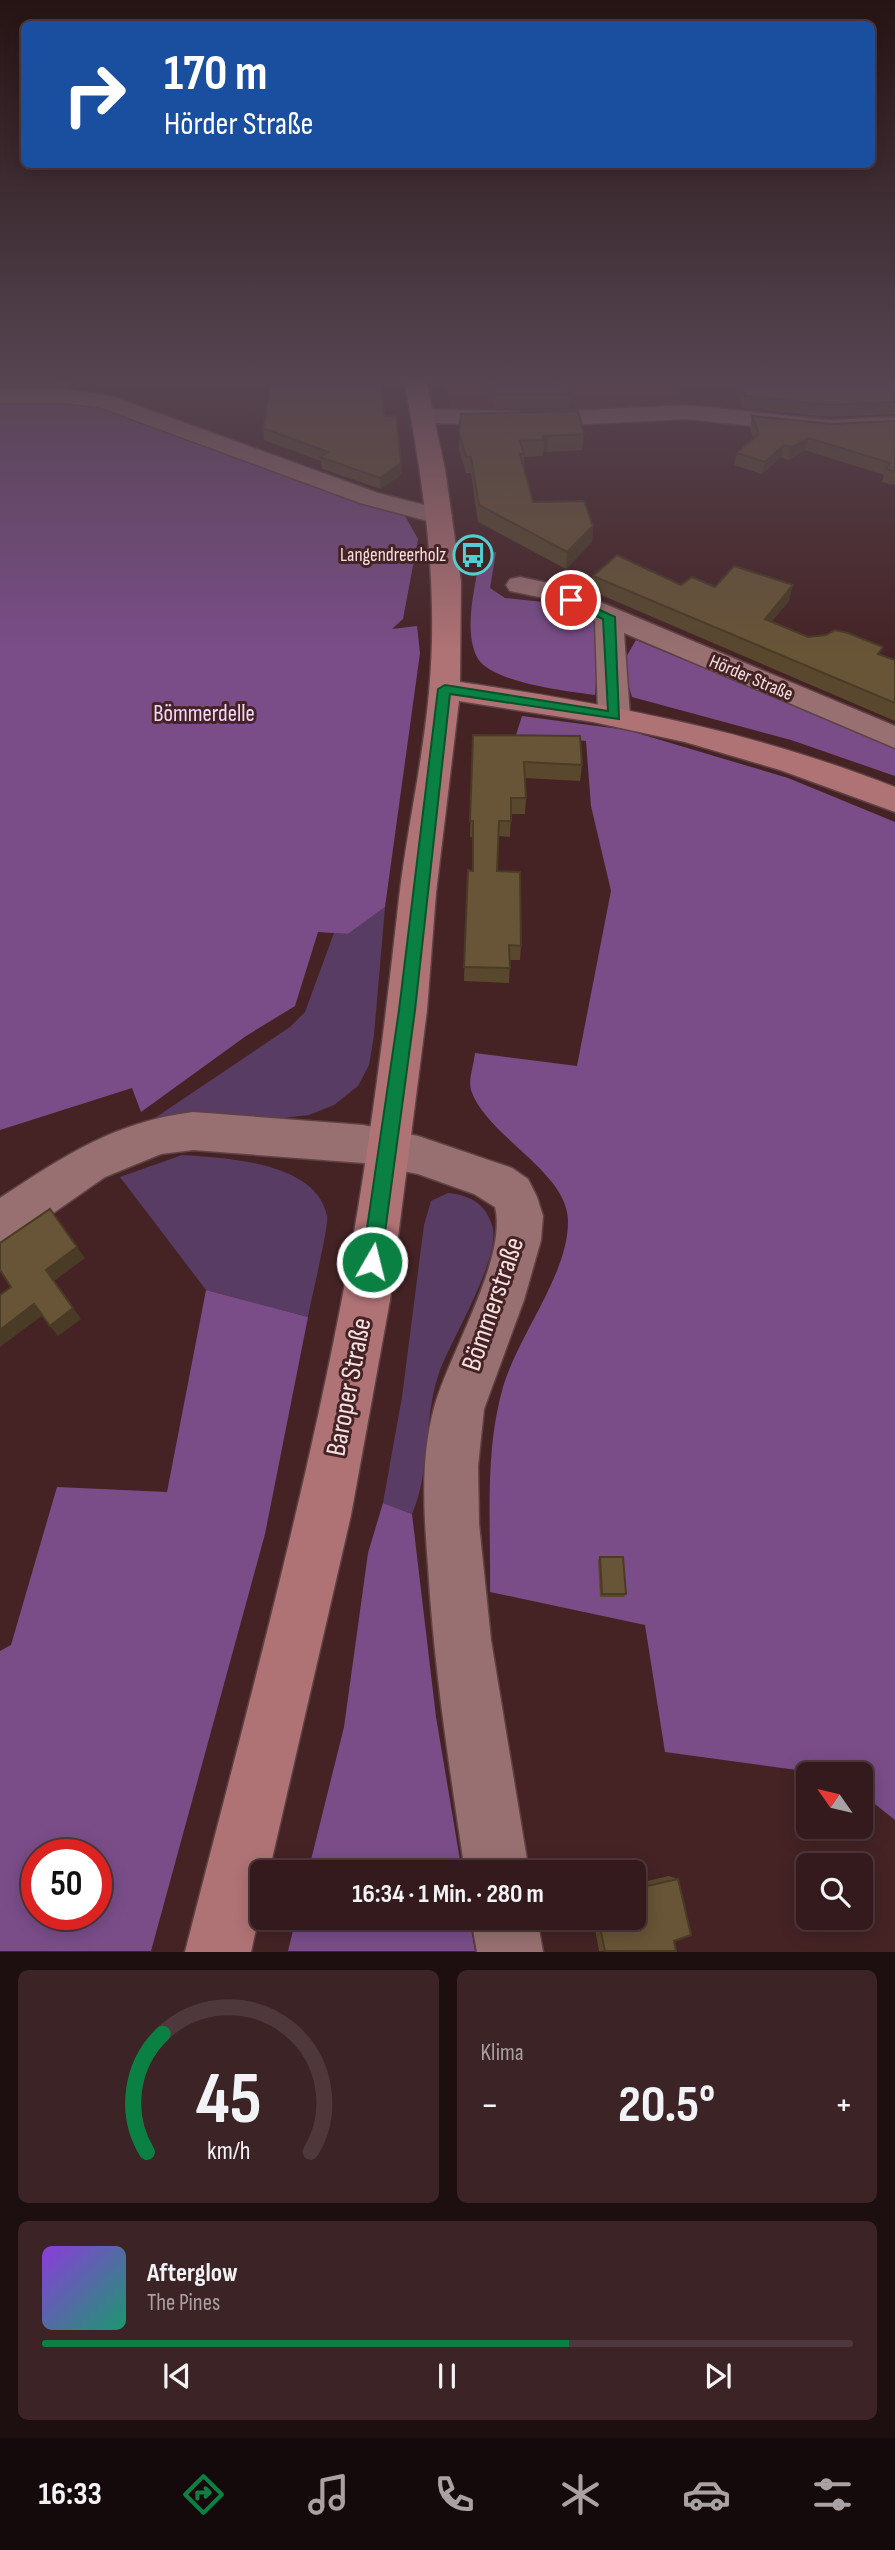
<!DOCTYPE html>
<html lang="de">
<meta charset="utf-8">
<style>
body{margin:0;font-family:"Sofia Sans Condensed",sans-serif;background:#3c2325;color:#f1f3f6;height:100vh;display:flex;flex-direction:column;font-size:26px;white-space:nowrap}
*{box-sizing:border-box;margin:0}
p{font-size:23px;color:#a9a1a3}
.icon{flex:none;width:38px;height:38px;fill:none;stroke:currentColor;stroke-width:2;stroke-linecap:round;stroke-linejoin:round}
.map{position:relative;height:1952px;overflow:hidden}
.details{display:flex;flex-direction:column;gap:18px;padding:18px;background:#1d0e0f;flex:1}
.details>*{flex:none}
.banner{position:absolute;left:21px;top:21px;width:854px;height:147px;border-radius:10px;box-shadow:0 4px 18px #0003,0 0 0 2px #4e383b;background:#1a4fa0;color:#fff;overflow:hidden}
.needle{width:46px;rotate:304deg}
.buttons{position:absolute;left:796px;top:1762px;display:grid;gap:14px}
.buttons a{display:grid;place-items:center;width:77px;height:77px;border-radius:10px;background:#341a1c;box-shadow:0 4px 18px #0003,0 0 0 2px #4e383b;font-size:35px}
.speed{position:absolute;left:21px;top:1839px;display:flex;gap:14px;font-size:35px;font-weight:700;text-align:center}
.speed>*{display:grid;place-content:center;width:91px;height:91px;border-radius:50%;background:#341a1c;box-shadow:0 4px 18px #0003,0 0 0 2px #4e383b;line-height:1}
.speed .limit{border:10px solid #d22;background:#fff;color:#111}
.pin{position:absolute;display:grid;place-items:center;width:60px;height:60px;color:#fff;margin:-30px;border:4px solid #fff;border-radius:50%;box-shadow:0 2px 7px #0007}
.me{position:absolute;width:77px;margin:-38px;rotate:8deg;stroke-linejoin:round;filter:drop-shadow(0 0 5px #0008)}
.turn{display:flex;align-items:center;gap:24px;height:147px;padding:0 28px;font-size:32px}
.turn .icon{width:91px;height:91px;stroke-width:2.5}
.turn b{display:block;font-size:49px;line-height:60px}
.big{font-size:52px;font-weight:700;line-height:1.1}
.details .widget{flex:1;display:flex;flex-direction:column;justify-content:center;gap:10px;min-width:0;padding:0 24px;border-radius:10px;background:#3c2325}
.details .dial{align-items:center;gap:0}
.dial svg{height:182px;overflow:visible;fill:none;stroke:#4e383b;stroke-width:7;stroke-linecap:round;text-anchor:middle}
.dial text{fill:#f1f3f6;stroke:none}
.song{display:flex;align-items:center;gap:21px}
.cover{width:84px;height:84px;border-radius:10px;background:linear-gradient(135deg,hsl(270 70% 55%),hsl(160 70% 35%))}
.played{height:7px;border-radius:4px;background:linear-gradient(90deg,#0b8043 65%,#4e383b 65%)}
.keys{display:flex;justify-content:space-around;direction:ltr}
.heat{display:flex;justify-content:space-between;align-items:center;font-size:38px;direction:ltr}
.details .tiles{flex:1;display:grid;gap:18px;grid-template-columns:1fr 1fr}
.widget:last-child{grid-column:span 2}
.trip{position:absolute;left:250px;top:1860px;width:396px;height:70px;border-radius:10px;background:#341a1c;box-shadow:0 4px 18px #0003,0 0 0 2px #4e383b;font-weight:700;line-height:70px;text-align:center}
.dock{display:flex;height:112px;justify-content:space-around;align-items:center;background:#150a0b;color:#a9a1a3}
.dock .icon{width:49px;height:49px}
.dock .current{color:#0b8043}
.dock b{font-size:32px;color:#f1f3f6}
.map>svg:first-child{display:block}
.built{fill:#552d2f}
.green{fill:#593c63}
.forest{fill:#7a4d89;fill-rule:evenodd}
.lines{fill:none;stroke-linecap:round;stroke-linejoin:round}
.minor-casing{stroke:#5f4245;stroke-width:3}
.major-casing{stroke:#5f4245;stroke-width:3}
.minor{fill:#987071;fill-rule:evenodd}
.major{fill:#b07375;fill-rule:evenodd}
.wall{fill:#59482e}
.shaded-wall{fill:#493b26}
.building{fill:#685436;stroke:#493b26;stroke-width:2}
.route{fill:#0b8043;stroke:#07532c;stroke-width:2}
.labels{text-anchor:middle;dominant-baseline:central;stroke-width:6;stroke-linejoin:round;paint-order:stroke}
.far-poi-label{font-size:19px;fill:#f7e0e0;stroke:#452325;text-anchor:end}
.far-street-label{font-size:19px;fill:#f7e0e0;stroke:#452325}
.park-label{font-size:23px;fill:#f3d9fc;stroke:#452325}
.near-street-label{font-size:28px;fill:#f7e0e0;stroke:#452325}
</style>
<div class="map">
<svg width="895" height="1952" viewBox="0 0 895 1952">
<rect width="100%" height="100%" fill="#452325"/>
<path class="built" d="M445,381H670L685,407L594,413L451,412Z"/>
<path class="green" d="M385,907L374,1035L369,1065L358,1086L334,1105L309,1115L275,1119L149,1122L290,1027L305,1012L334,933L348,934Z
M182,1155C224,1158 316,1161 327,1216C329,1228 311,1299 308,1317L206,1290L120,1177Z
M448,1193C469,1195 485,1203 492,1225C503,1256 450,1341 439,1373C423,1419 431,1471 412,1514L383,1503L402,1397L424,1225L431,1201Z"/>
<path class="forest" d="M0,400L91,403L404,514L418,539L403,619L392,629L417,626L420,653L385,907L348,934L318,932L295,1006L246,1036L141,1112L132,1088L0,1130Z
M496,552L490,588L505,598L562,604L593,620L599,644L595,695C568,691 487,683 476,655C463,624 477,584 480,553Z
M636,640L895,747V776L791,740L632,697L622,664Z
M522,716L627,730L788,778L895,822V1820L861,1793V1774H826L665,1752L645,1625L490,1592C491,1524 484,1453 503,1387C519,1333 569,1274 568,1220C567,1171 486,1136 471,1090C468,1081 474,1064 475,1053L577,1066L611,891L591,806L586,741L516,735Z
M206,1290L308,1317L265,1534L151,1951H0V1651L11,1645L57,1487L167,1492ZM37,1855H96V1914H37Z
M383,1503L412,1514L436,1717L462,1872H308L344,1727L368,1553Z
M296,1918H469L475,1951H288Z"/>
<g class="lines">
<g class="minor-casing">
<path id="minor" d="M0,389H64L111,396L378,493L448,511L452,516L448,521L439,524L360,503L99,407L64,403H0Z
M687,405L828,420L895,417V431L828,434L687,419L546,426L423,423L415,421L412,416L415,411L423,409L546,412Z
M520,577L562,586L895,726V748L624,633L630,716L625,723L614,726L603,723L598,716L595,621L544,598L510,591L506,585L510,579Z
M193,1112L363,1125L418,1136L512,1168L528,1179L537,1197L543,1216L541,1240L524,1300L484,1409L478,1466L479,1524L491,1640L529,1872H465C450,1770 434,1669 428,1566C424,1514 420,1459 434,1408C448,1355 508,1258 495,1207L474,1194L418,1174L363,1163L193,1150L161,1154L105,1177L16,1239L0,1245V1198C64,1156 114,1122 193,1112Z
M471,1918H537L543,1952H477Z"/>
</g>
<g class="major-casing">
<path id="major" d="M404,381H426L445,469L461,582L460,682C614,705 749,730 895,787V812L780,770L685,742L593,722L459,701L436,893L427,1010L390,1300L351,1515L269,1872H262V1902L251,1952H185C240,1736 299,1522 341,1304C367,1170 384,1034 399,898C407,829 423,761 429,692C439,587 424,484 404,381Z"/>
</g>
<use href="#minor" class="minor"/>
<use href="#major" class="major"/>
</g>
<path class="wall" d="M47,381H78L80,389Z
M487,381H556L570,394L569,408H496Z
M733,381H895V414L828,417L743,408Z
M385,416L401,463L402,474L381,489L322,469L321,461L264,440L263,428Z
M752,416L832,424L895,421V485L882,482L884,475L805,450L789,460L781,457L762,474L734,465L737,453L753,439L750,428Z
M459,433L584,434L582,450L547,452H543V456L524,457V467L533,502L593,526L592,542L566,569L478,522L471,473H466L459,449Z
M593,576L681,585L789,601L771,622L808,637L880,655L895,660V721L592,591Z
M473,735L582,765L580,781L525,778L526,798L525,814H511L510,837L499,836L497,871L521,946L520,960H510L509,983L464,981L468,870H473L472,837H470Z
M600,1557L626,1594L624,1597H600L598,1560Z
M669,1876L678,1879L674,1941L676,1951H599L593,1918H634V1884Z"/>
<path class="shaded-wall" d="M12,381H30L13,384Z
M543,436H548L547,452H543L544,440Z
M809,438L805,450L789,460L792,447Z
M784,445L781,457L762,474L765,462Z
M401,463L402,474L381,489L380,478Z
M593,526L592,542L566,569L567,552Z
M793,585L789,601L761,634L765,619Z
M77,1247L85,1258L54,1281L81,1319L58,1336L50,1326L46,1270Z
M34,1304L43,1315L0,1347V1330Z"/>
<path class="building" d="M271,381H381L385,416L396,415L401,463L380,478L320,457L328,452L263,428Z
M492,381H556L570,394H496Z
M740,381H895V402L831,405L745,396Z
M578,411L584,434L548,436H543L544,440L520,441L524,454H520L533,502L584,501L593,526L567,552L479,505L471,457H466L459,433L461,414Z
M752,416L832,424L895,421V472L886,469L890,463L809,438L792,447L784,445L765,462L737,453L759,434Z
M617,555L681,585L692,577L715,587L734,566L793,585L765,619L808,637L826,635L835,630L848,633L883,647L878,654L895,660V703L593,576Z
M473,735L580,736L582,765L524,762L526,798H511V821H499L497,871L520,872L521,946L509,945L510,968L464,967L468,870L473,871V821H470Z
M50,1209L77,1247L46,1270L73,1308L50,1326L34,1304L0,1330V1295L11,1287L0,1270V1243Z
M600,1557H623L626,1594H602Z
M678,1879L691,1935L674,1941L676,1951H605L598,1918H634V1889Z"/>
<linearGradient id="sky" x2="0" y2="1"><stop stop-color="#261314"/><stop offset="0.58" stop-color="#564551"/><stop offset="1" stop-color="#564551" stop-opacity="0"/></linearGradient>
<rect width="895" height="654" fill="url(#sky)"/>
<path class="route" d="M571,597L615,617L619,719L450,694L415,1010L381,1262L378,1269L372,1271L365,1269L362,1262L399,1010L438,689L445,685L608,711L603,619L567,603L565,600Z"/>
<defs>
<g id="bus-ring" transform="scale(2.0125)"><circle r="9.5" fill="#452325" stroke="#52cdd0" stroke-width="1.5"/><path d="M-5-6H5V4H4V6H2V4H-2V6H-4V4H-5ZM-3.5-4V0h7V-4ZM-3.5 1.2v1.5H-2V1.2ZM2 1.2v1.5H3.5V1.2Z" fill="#52cdd0"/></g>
</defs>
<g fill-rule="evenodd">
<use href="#bus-ring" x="473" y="555"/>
</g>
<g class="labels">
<g class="far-poi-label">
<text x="446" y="555">Langendreerholz</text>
</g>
<g class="far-street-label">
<text transform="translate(751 678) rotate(23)">Hörder Straße</text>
</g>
<g class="park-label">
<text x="204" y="714">Bömmerdelle</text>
</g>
<g class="near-street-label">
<text transform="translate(493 1304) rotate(-71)">Bömmerstraße</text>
<text transform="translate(349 1387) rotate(-79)">Baroper Straße</text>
</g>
</g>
</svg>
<div class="buttons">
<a><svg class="needle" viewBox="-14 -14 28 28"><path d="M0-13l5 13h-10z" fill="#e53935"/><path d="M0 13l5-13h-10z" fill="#a9a1a3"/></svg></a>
<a><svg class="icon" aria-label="search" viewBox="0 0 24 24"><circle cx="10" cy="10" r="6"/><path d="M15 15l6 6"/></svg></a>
</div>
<div class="speed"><div class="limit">50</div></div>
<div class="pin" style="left:571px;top:600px;background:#d93025"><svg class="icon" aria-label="arrive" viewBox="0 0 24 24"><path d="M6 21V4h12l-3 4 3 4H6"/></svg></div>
<svg class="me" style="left:372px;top:1262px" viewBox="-20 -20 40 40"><circle r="17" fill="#0b8043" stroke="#fff" stroke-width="3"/><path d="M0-11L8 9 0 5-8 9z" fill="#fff"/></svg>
<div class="trip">16:34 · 1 Min. · 280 m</div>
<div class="banner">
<div class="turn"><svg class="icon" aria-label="right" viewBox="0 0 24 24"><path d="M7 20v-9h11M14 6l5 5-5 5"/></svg><div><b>170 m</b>Hörder Straße</div></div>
</div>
</div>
<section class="details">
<div class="tiles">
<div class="widget dial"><svg viewBox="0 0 100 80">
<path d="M14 69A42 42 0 1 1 86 69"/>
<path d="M14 69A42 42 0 0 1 21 17" stroke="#0b8043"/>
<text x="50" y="56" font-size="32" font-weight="700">45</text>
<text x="50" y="72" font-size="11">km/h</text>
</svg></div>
<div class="widget"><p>Klima</p>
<div class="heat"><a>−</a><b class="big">20.5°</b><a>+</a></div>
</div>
<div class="widget">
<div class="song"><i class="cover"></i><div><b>Afterglow</b><p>The Pines</p></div></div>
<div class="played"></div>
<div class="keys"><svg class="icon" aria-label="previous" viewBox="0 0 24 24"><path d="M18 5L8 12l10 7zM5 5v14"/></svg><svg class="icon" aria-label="pause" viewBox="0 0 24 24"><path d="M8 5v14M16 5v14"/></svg><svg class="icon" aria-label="next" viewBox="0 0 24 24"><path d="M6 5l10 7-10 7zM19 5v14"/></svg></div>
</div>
</div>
</section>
<nav class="dock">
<b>16:33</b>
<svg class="icon current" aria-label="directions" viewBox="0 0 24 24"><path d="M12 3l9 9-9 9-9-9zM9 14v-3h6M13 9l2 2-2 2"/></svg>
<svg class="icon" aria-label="music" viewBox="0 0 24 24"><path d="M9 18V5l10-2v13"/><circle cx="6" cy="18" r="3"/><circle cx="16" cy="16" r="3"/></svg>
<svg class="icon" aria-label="phone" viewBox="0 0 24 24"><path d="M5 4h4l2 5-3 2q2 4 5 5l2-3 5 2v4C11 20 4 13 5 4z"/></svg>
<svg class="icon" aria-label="climate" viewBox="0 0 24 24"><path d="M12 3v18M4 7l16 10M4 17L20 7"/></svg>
<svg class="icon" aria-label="car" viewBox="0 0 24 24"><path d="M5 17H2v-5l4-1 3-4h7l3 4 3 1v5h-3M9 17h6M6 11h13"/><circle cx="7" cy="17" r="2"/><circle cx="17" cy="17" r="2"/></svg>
<svg class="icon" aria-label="filters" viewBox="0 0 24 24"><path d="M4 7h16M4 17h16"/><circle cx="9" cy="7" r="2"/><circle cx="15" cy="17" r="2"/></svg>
</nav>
